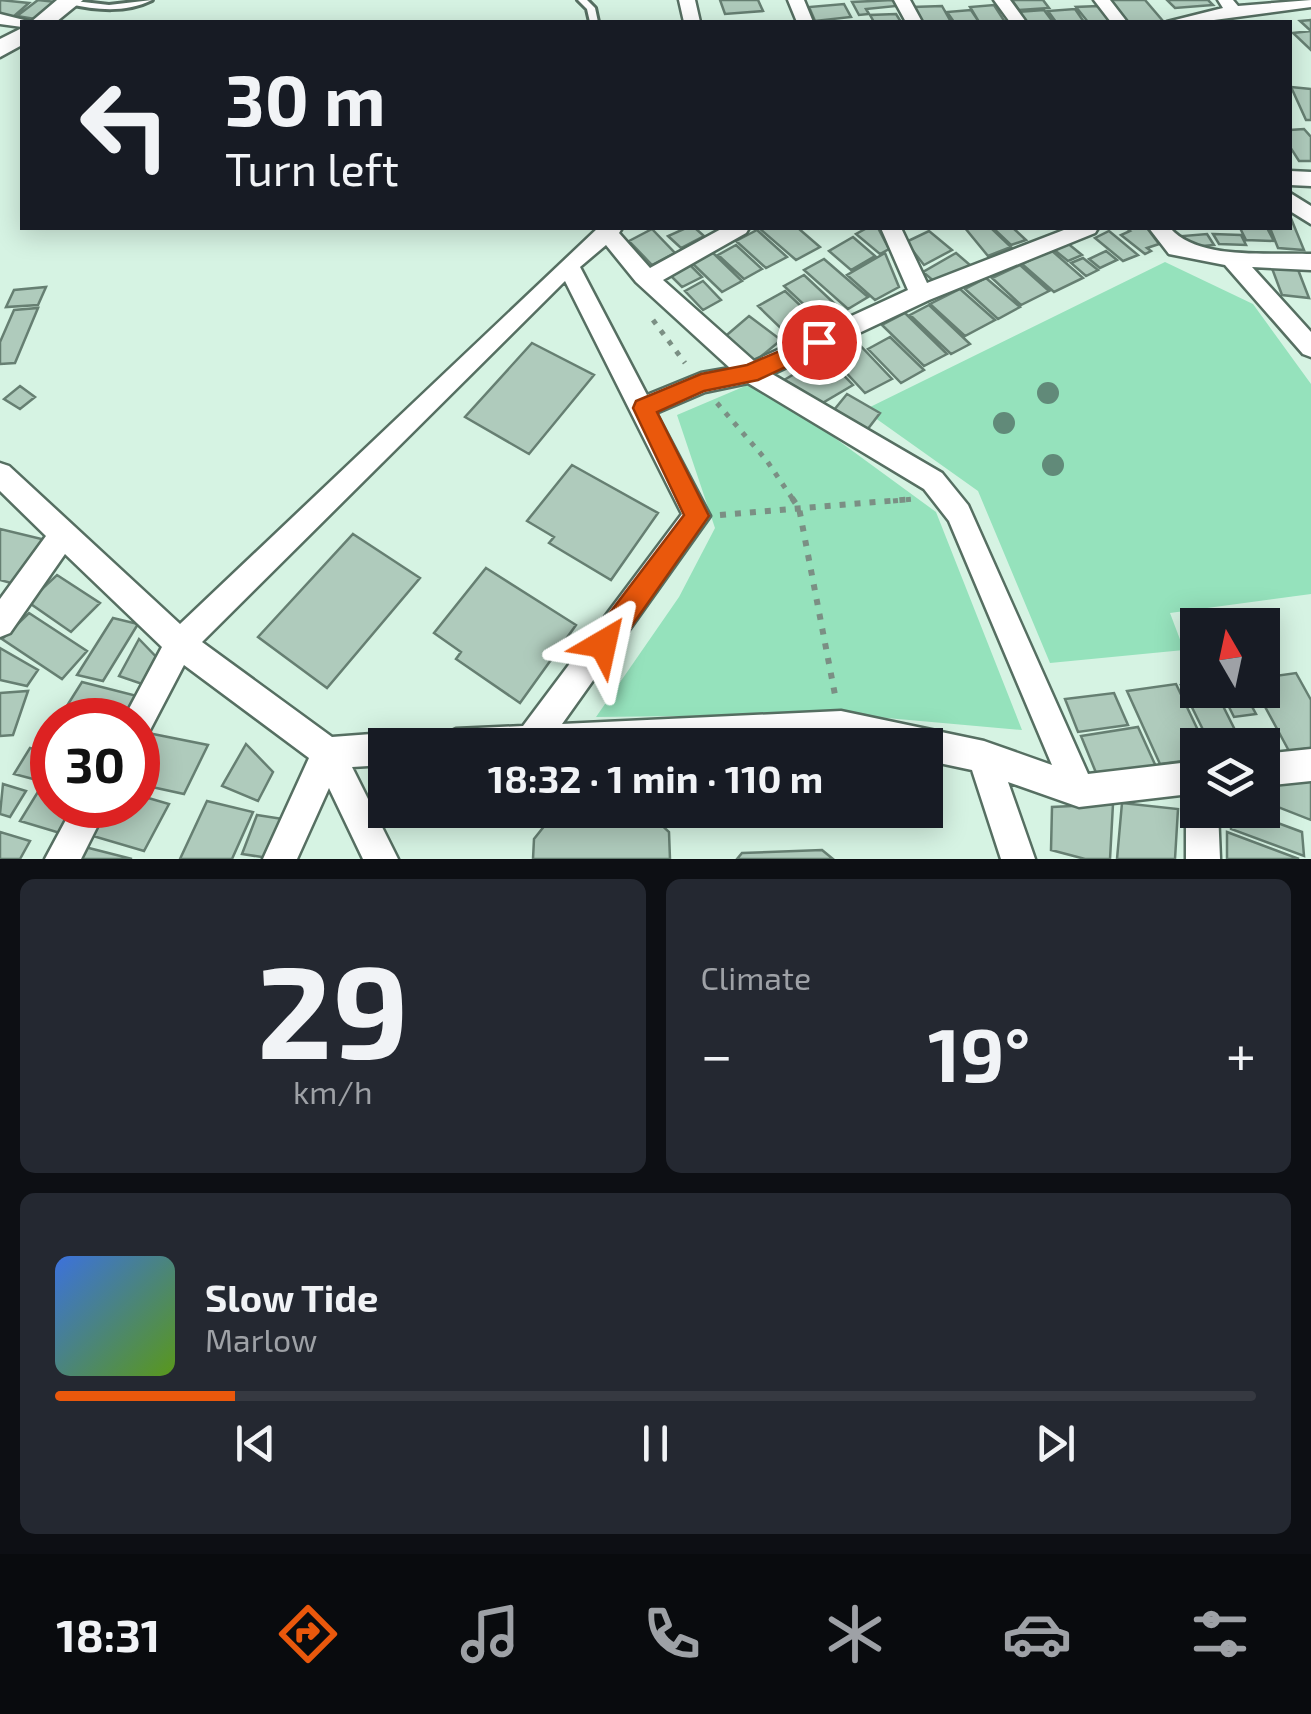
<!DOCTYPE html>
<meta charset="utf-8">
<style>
body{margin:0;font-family:"Exo 2",sans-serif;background:#242831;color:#f1f3f6;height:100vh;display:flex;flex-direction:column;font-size:38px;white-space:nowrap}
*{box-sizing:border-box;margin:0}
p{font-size:32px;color:#9ea1a6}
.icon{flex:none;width:55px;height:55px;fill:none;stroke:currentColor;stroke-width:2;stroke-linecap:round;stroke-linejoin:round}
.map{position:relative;height:859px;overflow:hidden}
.details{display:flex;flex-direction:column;gap:20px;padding:20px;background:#0d0f14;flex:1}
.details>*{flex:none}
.top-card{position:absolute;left:20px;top:20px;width:1272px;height:210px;border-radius:0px;box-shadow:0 5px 25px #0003;background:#171b24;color:#f1f3f6;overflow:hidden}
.needle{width:65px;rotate:351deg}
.fabs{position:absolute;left:1180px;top:608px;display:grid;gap:20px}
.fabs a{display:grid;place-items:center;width:100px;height:100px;border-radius:0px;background:#171b24;box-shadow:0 5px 25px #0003;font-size:50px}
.speed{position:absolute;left:30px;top:698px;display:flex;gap:20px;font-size:50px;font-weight:700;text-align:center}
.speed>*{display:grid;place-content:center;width:130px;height:130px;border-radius:50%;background:#171b24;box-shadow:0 5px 25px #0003;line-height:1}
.speed .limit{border:15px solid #d22;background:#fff;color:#111}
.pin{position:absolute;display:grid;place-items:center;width:85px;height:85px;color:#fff;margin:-42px;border:5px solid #fff;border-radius:50%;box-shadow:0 2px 10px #0007}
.me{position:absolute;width:110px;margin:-55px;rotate:36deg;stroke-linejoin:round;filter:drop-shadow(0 0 8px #0008)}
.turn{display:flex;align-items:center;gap:35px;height:210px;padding:0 40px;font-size:45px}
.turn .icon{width:130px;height:130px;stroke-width:2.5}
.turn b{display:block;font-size:70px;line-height:85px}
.big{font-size:75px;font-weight:700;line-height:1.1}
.details .card{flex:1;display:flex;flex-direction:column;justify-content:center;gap:15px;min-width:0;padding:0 35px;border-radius:15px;background:#242831}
.details .dial{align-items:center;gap:0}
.dial b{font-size:130px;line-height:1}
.song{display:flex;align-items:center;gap:30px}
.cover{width:120px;height:120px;border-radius:15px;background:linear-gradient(135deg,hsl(220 70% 55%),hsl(90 70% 35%))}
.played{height:10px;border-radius:5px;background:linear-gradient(90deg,#ea580c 15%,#363941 15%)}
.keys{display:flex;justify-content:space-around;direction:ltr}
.heat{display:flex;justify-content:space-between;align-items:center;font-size:55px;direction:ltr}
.details .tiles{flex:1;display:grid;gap:20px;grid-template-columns:1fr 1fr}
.card:last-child{grid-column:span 2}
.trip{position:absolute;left:368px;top:728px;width:575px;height:100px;border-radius:0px;background:#171b24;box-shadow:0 5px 25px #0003;font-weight:700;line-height:100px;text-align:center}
.tab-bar{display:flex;height:160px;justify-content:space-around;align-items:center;background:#090b0e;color:#9ea1a6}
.tab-bar .icon{width:70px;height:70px}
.tab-bar .on{color:#ea580c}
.tab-bar b{font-size:45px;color:#f1f3f6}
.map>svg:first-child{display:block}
.green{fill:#95e2bc}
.building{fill:#afcbbc;stroke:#667f72;stroke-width:2.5}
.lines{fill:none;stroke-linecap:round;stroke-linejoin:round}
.lane-casing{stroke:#566f62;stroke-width:6}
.street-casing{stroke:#566f62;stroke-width:5}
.secondary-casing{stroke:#566f62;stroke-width:5}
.path-far1{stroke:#7b8f84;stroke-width:5;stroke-dasharray:5 8;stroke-linecap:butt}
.path{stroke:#7b8f84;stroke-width:6;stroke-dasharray:6 9;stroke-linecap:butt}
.lane{fill:#fff;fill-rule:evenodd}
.street{fill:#fff;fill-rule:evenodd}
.secondary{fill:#fff;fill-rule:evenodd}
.tree{fill:#618a79}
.route{fill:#ea580c;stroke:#983908;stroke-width:2.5}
</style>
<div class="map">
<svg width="1311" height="859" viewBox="0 0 1311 859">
<rect width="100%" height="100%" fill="#d6f3e3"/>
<path class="green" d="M1165,262L1253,304L1311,384V594L1170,613L1184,650L1050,663L978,491L864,410Z
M757,381L936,512L1022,730L842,714L596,717L679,597L715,528L677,415Z"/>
<path class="building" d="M0,0L29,3L13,17L0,16Z
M38,0L56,2L35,19L17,16Z
M720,0H758L763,11L725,14Z
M893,0L896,6L866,9L869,14L859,15L852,2Z
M1012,0H1043L1049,8L1019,10Z
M1110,0H1145L1163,21L1128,22Z
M1167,0H1208L1213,5L1175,8Z
M844,4L851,17L815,21L809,7Z
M994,5L1005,22H979L970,7Z
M942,6L951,22H921L913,7Z
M1098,6L1111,22H1088L1076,7Z
M1075,9L1084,22H1056L1048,11Z
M971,10L979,22H954L947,12Z
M1044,10L1053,22H1024L1017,12Z
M896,14L901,22H874L870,15Z
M1311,20V50L1293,33L1311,31L1300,21Z
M1291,87L1311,89V120H1306Z
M1304,129L1311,137V161H1299L1290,147V130Z
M1290,216L1304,250L1278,248L1270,228H1290Z
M686,228H695L704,236L681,248L668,236Z
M759,228H798L820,247L796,260Z
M867,228H878L889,249L880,254L856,234Z
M965,228H991L1011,247L988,256Z
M993,228H1013L1026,240L1011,245Z
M1126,228H1147L1159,244L1147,248L1151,251L1145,254L1121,235L1130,231Z
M1240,228H1267L1274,241L1246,240Z
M652,229L675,253L652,265L629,241Z
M757,230L787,257L766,268L736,241Z
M929,231L952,250L924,265L906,242Z
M1109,231L1138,255L1123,261L1095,238Z
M1207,234L1214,245L1190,247L1183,236Z
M1213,234L1241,235L1246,245L1219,244Z
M853,237L875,256L851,270L829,251Z
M1066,242L1082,255L1068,261L1052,248Z
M736,245L762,269L744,279L718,255Z
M1051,250L1083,278L1054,292L1022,264Z
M1106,251L1117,260L1100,268L1089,259Z
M712,252L742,281L722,292L692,263Z
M885,253L899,287L875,300L847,275Z
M956,253L970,265L936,283L923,272Z
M1083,258L1098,270L1086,276L1071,263Z
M824,259L868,297L848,309L804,270Z
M1270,263L1297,267L1309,298L1282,295Z
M689,264L702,277L682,287L669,274Z
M1020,265L1049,291L1021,305L992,278Z
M804,275L835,304L815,315L784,286Z
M986,278L1020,307L998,319L965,289Z
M703,281L721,300L703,310L685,291Z
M46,287L38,305L6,307L14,290Z
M960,289L995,320L965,336L930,304Z
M785,291L821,325L794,341L758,306Z
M929,305L970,344L951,354L910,315Z
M38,308L15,363L0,364V342L14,310Z
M905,313L947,354L924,366L882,325Z
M749,316L781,340L753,363L721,340Z
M890,337L924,370L901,383L868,349Z
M855,340L892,379L865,393L829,354Z
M532,343L594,375L529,454L465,417Z
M825,356L853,385L819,405L779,383Z
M20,386L35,397L20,409L4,399Z
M847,394L880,413L867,430L834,410Z
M572,465L658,513L611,580L549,543L554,537L527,521Z
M0,529L54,542L22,586L0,580Z
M353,534L420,578L327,688L258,637Z
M486,568L576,625L520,703L456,659L461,652L434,633Z
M57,575L100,603L71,632L28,602Z
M29,613L87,651L62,679L2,639Z
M113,618L138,624L103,681L77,675Z
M139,639L163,664L148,686L119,676Z
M0,648L38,670L27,686L0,680Z
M1296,673L1311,700V748L1289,751L1256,690H1262V678Z
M82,682L141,697L128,720H58Z
M1198,683V690H1215L1240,740L1210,744L1181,685Z
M1176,684L1205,745H1198V759L1160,764L1127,691Z
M1243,690L1256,714L1234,717L1221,691Z
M28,691L13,735L0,736V693Z
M1114,693L1128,725L1078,732L1065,699Z
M1138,727L1158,771L1099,780L1081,736Z
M148,733L208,745L184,794L138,784V753Z
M246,744L273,772L258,801L222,786Z
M30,748L52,753L37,780L14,774Z
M52,769V805H76L60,833L20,821Z
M1311,775V820L1270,804L1269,776Z
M3,784L26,791L10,817L0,814Z
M138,795L169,804L144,851L93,836L110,805H138Z
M207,801L253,812L232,859H180Z
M1122,803L1178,809L1175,859H1117Z
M1113,804L1110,859H1085L1051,850L1052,807Z
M557,810H646L669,832L670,859H533L534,839Z
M1231,810H1243L1302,832L1304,856L1231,829Z
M257,815L289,820L275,859L242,854Z
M0,832L30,841L20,859H0Z
M1227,832L1299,859H1227Z
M81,846L132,859H74Z
M822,850L833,859H737L742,853Z"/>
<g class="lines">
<g class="lane-casing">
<path id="lane" d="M66,0L109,5L152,0C126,13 97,10 69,4L65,2Z
M578,0H587L595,8L598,22H590L587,9Z"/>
</g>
<g class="street-casing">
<path id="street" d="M679,0H695L700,22H684Z
M788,0H804L813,22H797Z
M894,0H910L922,22H906Z
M994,0H1010L1026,22H1010Z
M1094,0H1110L1127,22H1111Z
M1218,0H1233L1238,6L1311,0V7L1199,22H1167L1223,8Z
M0,14L32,22H22V27L0,24Z
M1290,171L1311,172V186L1290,185Z
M1290,193L1311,206V224L1290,211Z
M598,228H622L619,233L650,268L723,228H749L746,233L663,280L754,361L908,290L881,228H901L927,283L1069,228H1098L1095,233L929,300L772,374L942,473L968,505L1088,774L1198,761V793L1079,807L1008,782L1035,859H1001L972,770L925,760V745H440L445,734L456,729L523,726L682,514L565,281L202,642L332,737L385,733L396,738L399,745H385V765L352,767L398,859H363L329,788L297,859H263L309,758L184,665L149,732L138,736V720H123L162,647L65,554L10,633L0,637V599L46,536L0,491V463L9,466L180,624ZM606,245L636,282L730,368L701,373L647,395L580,267ZM748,383L924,489L949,521L1052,765L984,741L841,711L562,724L710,516L656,413L705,392Z
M1149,228H1170C1199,261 1269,252 1311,254V270L1252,267L1311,332V357L1303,354L1225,265L1169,254Z
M1311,749V781L1262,786V754Z
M1198,795V810H1218L1220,859H1186V810L1190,798Z
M74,805H108L81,859H45Z"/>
</g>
<g class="secondary-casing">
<path id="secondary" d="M57,0H83L56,22H31Z
M22,28V45L0,57V39Z"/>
</g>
<path class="path-far1" d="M653,320L685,363
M717,403L767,461L794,501
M893,501L913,499"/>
<path class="path" d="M792,498L799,508L836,700
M720,515L913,499"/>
<use href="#lane" class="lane"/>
<use href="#street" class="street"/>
<use href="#secondary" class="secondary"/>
</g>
<g class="tree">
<circle cx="1048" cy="393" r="11"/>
<circle cx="1004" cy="423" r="11"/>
<circle cx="1053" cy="465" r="11"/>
</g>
<path class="route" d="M819,334L826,336L829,342L826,348L758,380L704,391L657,412L709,516L612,654L603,658L593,654L589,644L593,635L684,515L633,408L636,401L701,374L747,365Z"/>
</svg>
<div class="fabs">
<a><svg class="needle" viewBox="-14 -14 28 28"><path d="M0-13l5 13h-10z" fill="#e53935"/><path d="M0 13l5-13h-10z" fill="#9ea1a6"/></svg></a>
<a><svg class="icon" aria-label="layers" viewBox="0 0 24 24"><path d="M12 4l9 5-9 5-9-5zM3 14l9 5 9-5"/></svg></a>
</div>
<div class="speed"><div class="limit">30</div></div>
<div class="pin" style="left:819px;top:342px;background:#d93025"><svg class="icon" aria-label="arrive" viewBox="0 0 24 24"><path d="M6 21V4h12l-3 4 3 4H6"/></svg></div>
<svg class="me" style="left:603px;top:644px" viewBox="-20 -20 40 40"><path d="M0-17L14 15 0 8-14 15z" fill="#ea580c" stroke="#fff" stroke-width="4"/></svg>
<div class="trip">18:32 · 1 min · 110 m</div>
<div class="top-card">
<div class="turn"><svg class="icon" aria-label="left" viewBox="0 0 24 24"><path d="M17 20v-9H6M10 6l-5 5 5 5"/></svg><div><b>30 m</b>Turn left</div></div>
</div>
</div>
<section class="details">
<div class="tiles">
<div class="card dial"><b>29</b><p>km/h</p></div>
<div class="card"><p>Climate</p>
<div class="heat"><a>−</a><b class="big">19°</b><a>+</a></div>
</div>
<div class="card">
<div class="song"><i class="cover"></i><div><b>Slow Tide</b><p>Marlow</p></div></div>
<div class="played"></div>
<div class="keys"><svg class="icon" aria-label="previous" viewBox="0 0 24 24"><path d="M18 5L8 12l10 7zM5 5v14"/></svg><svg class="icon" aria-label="pause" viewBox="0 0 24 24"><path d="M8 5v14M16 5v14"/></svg><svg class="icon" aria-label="next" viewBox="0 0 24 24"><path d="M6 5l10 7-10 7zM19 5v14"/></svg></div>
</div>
</div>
</section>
<nav class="tab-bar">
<b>18:31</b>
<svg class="icon on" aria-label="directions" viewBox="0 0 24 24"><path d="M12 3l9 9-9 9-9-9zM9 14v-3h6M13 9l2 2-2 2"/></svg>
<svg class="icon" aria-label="music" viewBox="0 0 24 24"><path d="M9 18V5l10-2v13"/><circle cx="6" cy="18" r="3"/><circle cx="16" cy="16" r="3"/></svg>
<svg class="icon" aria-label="phone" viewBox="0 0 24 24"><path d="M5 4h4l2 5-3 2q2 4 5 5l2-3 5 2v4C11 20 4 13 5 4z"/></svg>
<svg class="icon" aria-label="climate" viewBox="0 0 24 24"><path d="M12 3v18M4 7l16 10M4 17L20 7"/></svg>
<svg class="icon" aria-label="car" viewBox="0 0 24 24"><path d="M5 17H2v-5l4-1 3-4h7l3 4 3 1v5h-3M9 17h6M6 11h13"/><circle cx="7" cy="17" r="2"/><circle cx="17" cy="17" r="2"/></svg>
<svg class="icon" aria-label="filters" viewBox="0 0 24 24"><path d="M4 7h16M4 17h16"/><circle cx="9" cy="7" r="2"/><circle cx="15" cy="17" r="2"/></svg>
</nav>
